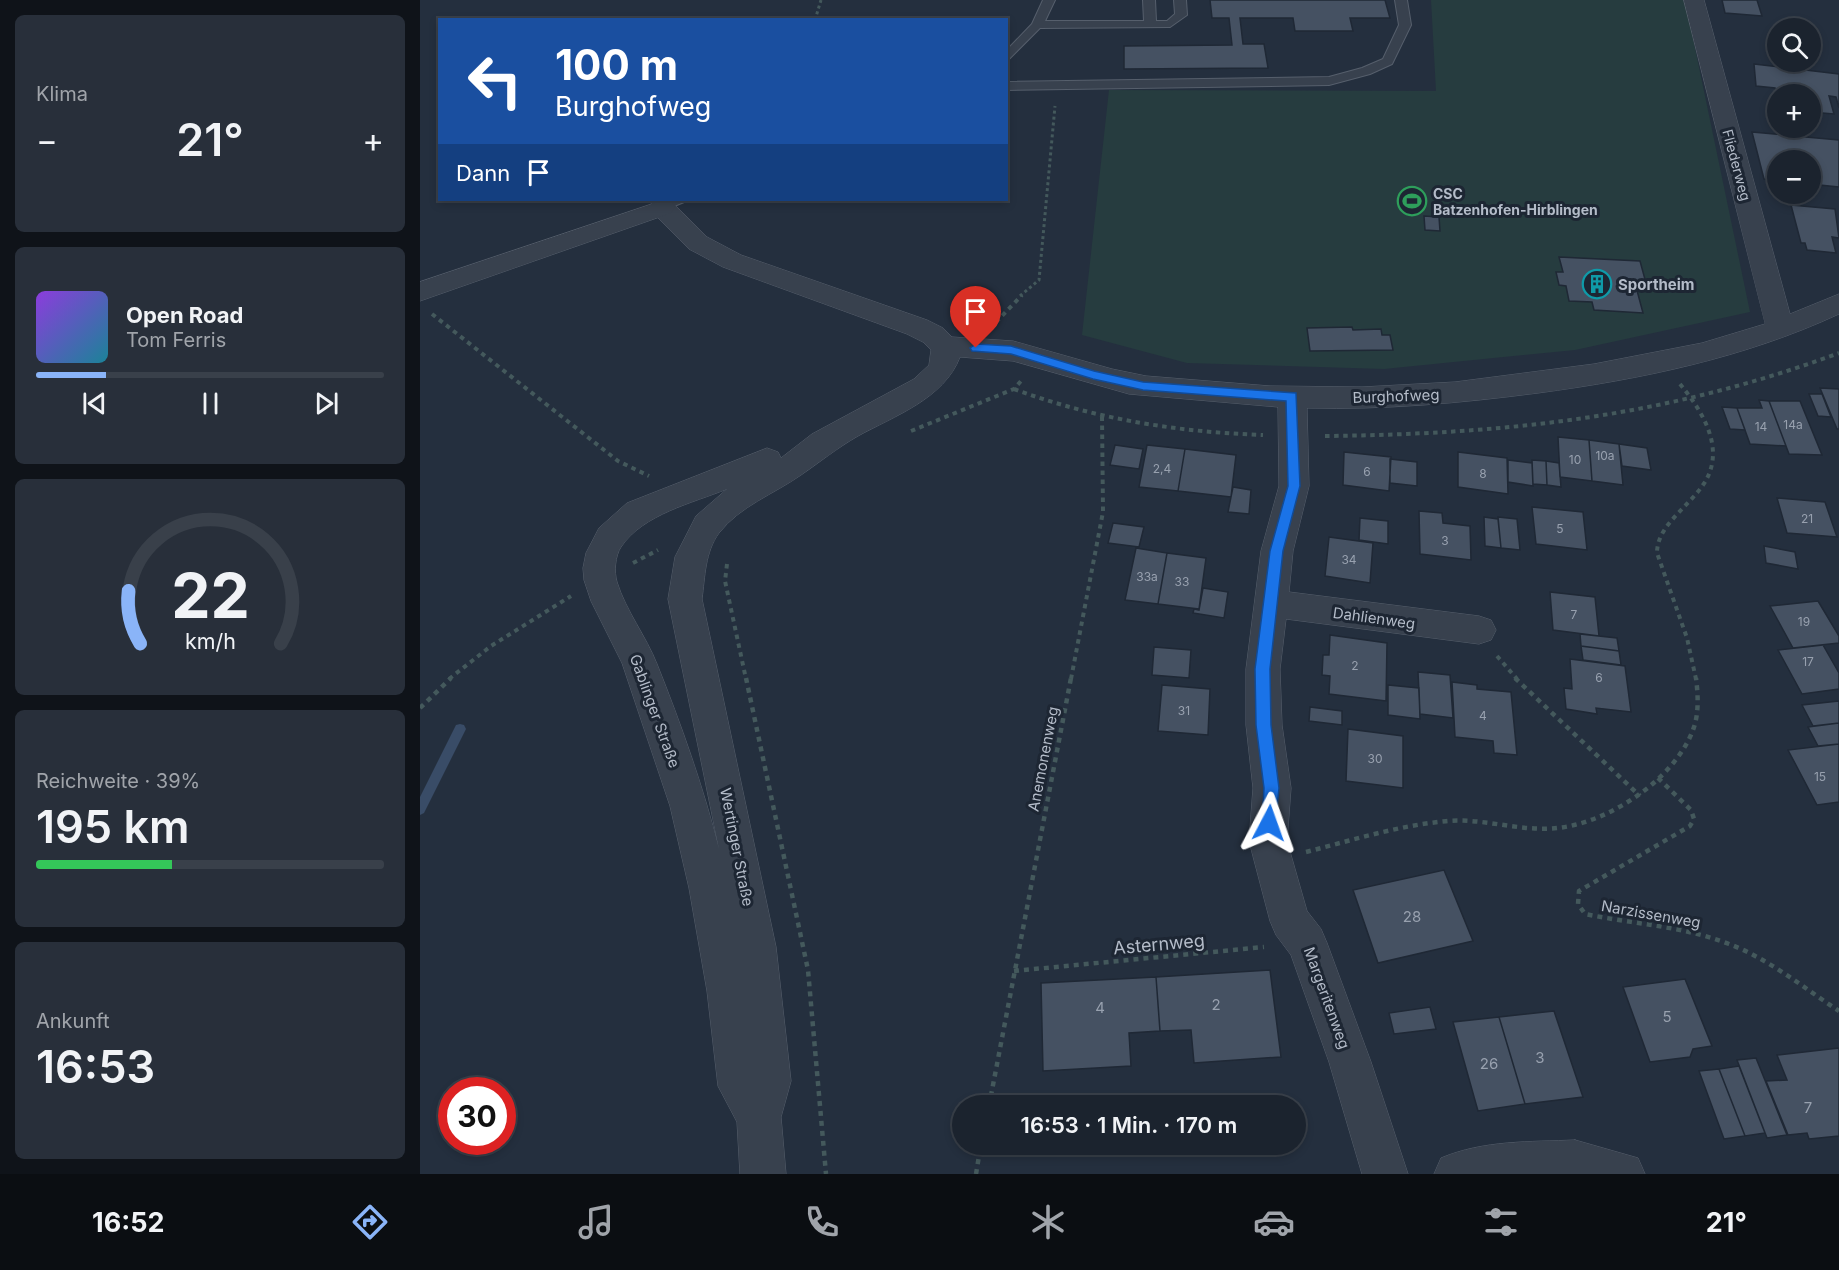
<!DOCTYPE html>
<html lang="de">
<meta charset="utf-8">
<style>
body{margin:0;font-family:Inter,sans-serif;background:#282f3a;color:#f1f3f6;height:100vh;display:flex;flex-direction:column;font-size:22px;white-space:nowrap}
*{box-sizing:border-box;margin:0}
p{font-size:20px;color:#a0a4aa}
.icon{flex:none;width:33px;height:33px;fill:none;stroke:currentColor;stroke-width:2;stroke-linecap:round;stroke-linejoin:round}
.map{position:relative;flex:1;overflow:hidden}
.sheet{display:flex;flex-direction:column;gap:15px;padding:15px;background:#0f1319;width:420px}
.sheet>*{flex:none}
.banner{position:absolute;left:18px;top:18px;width:570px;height:183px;border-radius:0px;box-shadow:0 3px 9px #0003,0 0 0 2px #39404a;background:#1a4fa0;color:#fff;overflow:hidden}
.fabs{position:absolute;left:1347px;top:18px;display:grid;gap:12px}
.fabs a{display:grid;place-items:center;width:54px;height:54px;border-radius:50%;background:#1b232e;box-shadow:0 3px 9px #0003,0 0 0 2px #39404a;font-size:30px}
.speed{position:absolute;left:18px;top:1077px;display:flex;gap:12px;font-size:30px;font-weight:700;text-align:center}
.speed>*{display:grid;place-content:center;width:78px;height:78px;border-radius:50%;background:#1b232e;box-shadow:0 3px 9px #0003,0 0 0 2px #39404a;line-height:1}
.speed .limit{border:9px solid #d22;background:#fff;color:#111}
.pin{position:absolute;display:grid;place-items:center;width:51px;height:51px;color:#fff;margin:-62px -26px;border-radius:50% 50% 50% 0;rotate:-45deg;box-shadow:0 0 6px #0007}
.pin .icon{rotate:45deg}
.me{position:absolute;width:66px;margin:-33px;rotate:4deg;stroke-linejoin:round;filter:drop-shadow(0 0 4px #0008)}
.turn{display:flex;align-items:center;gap:21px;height:126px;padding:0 18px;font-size:27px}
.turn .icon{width:78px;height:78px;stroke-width:2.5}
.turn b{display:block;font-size:42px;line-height:51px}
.then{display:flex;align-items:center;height:57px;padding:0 18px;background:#0003;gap:12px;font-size:22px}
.big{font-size:45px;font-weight:600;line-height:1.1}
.sheet .card{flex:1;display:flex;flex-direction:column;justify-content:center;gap:9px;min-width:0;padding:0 21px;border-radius:9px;background:#282f3a}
.sheet .dial{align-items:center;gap:0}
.dial svg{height:156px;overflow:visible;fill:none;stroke:#39404a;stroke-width:7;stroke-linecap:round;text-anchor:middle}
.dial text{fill:#f1f3f6;stroke:none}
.song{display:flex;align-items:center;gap:18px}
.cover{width:72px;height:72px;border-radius:9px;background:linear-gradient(135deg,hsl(270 70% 55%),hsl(190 70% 35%))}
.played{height:6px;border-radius:3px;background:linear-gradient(90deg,#8ab4f8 20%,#39404a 20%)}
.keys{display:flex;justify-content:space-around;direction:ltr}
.heat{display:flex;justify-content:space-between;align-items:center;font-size:33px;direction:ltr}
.charge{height:9px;border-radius:4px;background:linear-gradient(90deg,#34c759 39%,#39404a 0)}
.trip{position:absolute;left:532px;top:1095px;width:354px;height:60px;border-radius:30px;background:#1b232e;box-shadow:0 3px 9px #0003,0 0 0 2px #39404a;font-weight:600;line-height:60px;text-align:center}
.tabs{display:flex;height:96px;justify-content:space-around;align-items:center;background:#0b0e12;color:#a0a4aa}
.tabs .icon{width:42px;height:42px}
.tabs .selected{color:#8ab4f8}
.tabs b{font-size:27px;color:#f1f3f6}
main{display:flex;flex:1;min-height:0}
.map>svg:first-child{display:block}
.green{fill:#263c3f}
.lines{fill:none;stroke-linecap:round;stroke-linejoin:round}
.stream{fill:#394c67;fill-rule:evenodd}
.building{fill:#455162;stroke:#1f2835;stroke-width:1.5}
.service-casing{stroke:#565f6c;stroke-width:2}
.minor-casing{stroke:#565f6c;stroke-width:1}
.tertiary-casing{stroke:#565f6c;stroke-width:1}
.path-far2{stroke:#44595c;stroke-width:3;stroke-dasharray:3 3;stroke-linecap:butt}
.path-far1{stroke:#44595c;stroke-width:4;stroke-dasharray:4.5 4.5;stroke-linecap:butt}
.path{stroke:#44595c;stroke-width:4.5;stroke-dasharray:5 5;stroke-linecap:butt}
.service{fill:#38414e;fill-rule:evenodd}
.minor{fill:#38414e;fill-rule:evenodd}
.tertiary{fill:#38414e;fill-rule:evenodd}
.route{fill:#1a73e8;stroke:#114b97;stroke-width:1.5}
.labels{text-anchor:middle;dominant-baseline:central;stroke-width:6;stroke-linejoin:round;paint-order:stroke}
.number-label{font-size:12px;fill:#98a1af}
.far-street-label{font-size:14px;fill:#b4bcc9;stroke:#1d2633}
.far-poi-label{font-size:14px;font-weight:bold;fill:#b4bcc9;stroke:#1d2633;text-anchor:start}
.poi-label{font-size:15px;font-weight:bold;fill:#b4bcc9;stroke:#1d2633;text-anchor:start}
.street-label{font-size:15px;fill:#b4bcc9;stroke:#1d2633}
.near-number-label{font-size:15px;fill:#98a1af}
.near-street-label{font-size:18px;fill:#b4bcc9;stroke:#1d2633}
</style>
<main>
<section class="sheet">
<div class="card"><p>Klima</p>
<div class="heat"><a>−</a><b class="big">21°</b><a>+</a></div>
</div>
<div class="card">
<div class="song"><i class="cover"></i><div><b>Open Road</b><p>Tom Ferris</p></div></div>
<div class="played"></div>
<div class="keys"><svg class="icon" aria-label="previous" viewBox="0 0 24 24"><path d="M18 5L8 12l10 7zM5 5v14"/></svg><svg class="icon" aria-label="pause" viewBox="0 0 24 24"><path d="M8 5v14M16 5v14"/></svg><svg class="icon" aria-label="next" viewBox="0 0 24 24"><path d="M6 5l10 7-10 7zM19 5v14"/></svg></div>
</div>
<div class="card dial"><svg viewBox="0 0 100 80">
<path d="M14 69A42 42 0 1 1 86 69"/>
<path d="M14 69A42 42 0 0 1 8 42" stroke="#8ab4f8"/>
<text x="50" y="56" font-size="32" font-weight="700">22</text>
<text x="50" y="72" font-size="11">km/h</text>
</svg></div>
<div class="card"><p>Reichweite · 39%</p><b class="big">195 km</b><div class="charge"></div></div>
<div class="card"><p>Ankunft</p><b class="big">16:53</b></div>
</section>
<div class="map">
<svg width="1419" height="1174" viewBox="0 0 1419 1174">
<rect width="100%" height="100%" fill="#242f3e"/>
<path class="green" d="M1011,0H1265L1330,312L1155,350L964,369L767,363L662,335L689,90L1016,91Z"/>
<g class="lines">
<path class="stream" d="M40,724L44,725L46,729L4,813L0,815V797L36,725Z"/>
</g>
<path class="building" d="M790,0H965L970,18H930L933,31H875L873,18H820L823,44H844L848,68L704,69V46L812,45L809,18H792Z
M1302,0H1337L1342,16L1305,13Z
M1334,64L1419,74V108L1416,97L1409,96L1414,114L1390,112V94H1358L1357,108L1355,88L1336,86Z
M1332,132L1419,140V187L1390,184V160H1358V180L1344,179Z
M1371,205L1415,209L1419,238L1412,237L1416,253L1387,250L1385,243H1381Z
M1004,216L1019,217L1020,231L1005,230Z
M1139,257L1220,261L1226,283H1215L1223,313L1174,310L1172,302L1149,301L1146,286L1139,285L1136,272H1143Z
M932,327L933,330L961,329L962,335H970L973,350L890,351L887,328Z
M1400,388L1419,389V429H1417Z
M1389,394H1402L1411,417L1398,416Z
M1339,400L1349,401L1366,446L1330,444L1317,408H1342Z
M1349,401H1380L1402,455L1369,454Z
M1302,407L1317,408L1325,430L1310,429Z
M1138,437L1169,440L1172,481L1140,477Z
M1169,440L1199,444L1203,485L1172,481Z
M1199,444L1227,448L1231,470L1202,466Z
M695,445L723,449L719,469L690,465Z
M727,445L765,449L758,491L719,487Z
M765,449L816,455L811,497L758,491Z
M924,452L971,457L969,491L923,485Z
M1038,452L1087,458L1088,494L1038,487Z
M970,459L997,462V486L970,483Z
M1088,460L1112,463L1113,486L1088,482Z
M1112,460L1126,461L1127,485L1113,484Z
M1126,461L1139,463L1141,487L1127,485Z
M813,487L831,490L829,514L808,512Z
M1357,498L1405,502L1417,537L1367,533Z
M1112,507L1163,512L1167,550L1116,544Z
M999,511L1022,513L1023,523L1050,526L1051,560L1000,554Z
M1064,517L1078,519L1081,548L1065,546Z
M1078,517L1097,519L1100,550L1081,548Z
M940,518L968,521V544L939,540Z
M693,523L724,527L719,547L688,543Z
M909,537L953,543L950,583L905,576Z
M1344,546L1375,552L1378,569L1346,563Z
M716,548L747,553L738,604L705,600Z
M747,553L786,558L779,609L738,604Z
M783,588L808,592L804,618L773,613L774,609L779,610Z
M1130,592L1175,597L1179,636L1133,630Z
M1398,601L1419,636V643L1373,648L1350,606Z
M1160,634L1197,638L1199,651L1161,646Z
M910,635L967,643L966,701L909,694L910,676L902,675L903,655H909Z
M1403,645L1419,673V689L1382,694L1358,650Z
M1161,646L1199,651L1201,665L1163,660Z
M734,647L771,650L769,678L732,675Z
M1150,659L1205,666L1211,712L1176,708L1177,714L1146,709L1144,688L1152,689Z
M998,672L1030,675L1033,718L1000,714Z
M1032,682L1057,685V689L1091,692L1097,755L1074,753L1073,741L1035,737Z
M742,685L790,689L788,735L738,731Z
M968,685L999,688L1000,719L968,715Z
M1419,701V723L1393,726L1382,705Z
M890,707L922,711V725L889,721Z
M1419,723V744L1398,746L1388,727Z
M928,729L983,736V788L926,781Z
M1419,744V802L1397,805L1368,750Z
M1024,870L1053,941L958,963L933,890Z
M850,970L861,1057L774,1063L771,1030L740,1031L736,977Z
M736,977L740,1031L709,1033L711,1066L623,1071L621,983Z
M1265,979L1292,1046L1273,1049L1270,1057L1230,1062L1203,987Z
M1010,1007L1016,1029L974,1034L969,1013Z
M1134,1011L1163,1097L1105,1104L1079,1017Z
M1079,1017L1105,1104L1058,1111L1033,1022Z
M1419,1048V1136L1389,1139L1387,1133L1368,1135L1346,1081L1367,1080L1357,1055Z
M1336,1058L1367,1135L1347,1138L1317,1060Z
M1319,1066L1345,1133L1325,1136L1299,1069Z
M1299,1069L1325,1136L1304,1139L1279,1071Z"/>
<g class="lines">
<g class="service-casing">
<path id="service" d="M623,0H635L625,21H724L723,0H735L736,21H747L755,14L754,0H766L767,15L750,27L620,28L586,62V51L612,24Z
M975,0H987L991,25L972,64L950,74L909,85L586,90V82L909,77L942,68L963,59L979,25Z
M250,200H269L242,211L235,207Z"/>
</g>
<g class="minor-casing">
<path id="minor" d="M1264,0H1284L1370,314L1419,294V314C1324,358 1222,379 1118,393C1041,403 965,410 887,408L889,486L873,551L869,592L1059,616L1071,620L1076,630L1071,640L1059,644L866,619L860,669L862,725L871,788L867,841L887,911L901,929L907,943L951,1062L988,1174H942L909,1062L871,955L856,935L850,921L829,841L833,788L826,725V669L841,551L859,486L858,407L709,394L593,361L540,357C524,399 474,416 438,436C417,448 400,462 381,475C354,494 320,506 299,533C285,552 285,577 282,599L356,947L371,1081L361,1117L366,1174H320L317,1122L298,1086L287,991L269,888L250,806L202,663L171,601L164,580L163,568L166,553L179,528L207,503L347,448L358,452L361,458L392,434L494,379L509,365L511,350L503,342L487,334L303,267L269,249L233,213L229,207L233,201H251L287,237L321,255L507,320L523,328L532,337L593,341L692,369L726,376L850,386L942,387L1035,382L1174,364L1282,343L1345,324ZM307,489L276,516L255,557L248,599L299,849C283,786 261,724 237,664C226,636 206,611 197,582C194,572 195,556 201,547C223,514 273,503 307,489Z
M1155,1140L1218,1158L1225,1174H1014L1021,1158C1064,1140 1110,1142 1155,1140Z"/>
</g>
<g class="tertiary-casing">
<path id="tertiary" d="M244,200L251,201L255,207L251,213L0,301V282Z"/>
</g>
<path class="path-far2" d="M395,20L401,0
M600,296L619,280L635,106"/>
<path class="path-far1" d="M12,314L198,461L229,476
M576,322L602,295
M1260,384C1283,412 1307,450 1283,485C1274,498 1262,508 1252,520C1244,529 1237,540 1237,553L1267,638L1276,679
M594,389C675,419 757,432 843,435
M491,431L594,389L601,381
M905,436C1088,434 1246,417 1419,353
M213,563L238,550
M307,564L305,581L326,679
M1077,656L1097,679
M29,679L71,646L151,596
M651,679L683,512L682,416"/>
<path class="path" d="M326,678L388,970L406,1174
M1095,678L1220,796
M0,708L31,678
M1238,778L1271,810L1274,819L1270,826L1159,891L1158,904L1165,914C1213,924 1263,926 1309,944C1349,959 1384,988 1419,1011
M886,852C933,840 980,825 1028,821C1065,818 1100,832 1137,828C1189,823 1257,778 1274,727C1279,712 1278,694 1276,678
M594,971L844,947
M569,1106L651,678
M556,1174L561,1144"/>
<use href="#service" class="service"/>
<use href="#minor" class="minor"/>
<use href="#tertiary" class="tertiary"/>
</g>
<path class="route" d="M556,344L591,346L674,371L723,382L876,393L880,486L863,551L850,669L851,725L859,788L855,828L849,831L844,828L842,823L844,788L836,725L835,669L850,551L868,486L866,401L723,390L673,379L591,354L552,351L550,348Z"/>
<defs>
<g id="stadium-ring" transform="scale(1.5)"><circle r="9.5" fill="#1d2633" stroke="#2e9e5b" stroke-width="1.5"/><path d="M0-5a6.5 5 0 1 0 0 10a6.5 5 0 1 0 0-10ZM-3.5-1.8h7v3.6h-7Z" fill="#2e9e5b"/></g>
<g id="building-ring" transform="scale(1.5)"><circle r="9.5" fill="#1d2633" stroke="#0f9aa8" stroke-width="1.5"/><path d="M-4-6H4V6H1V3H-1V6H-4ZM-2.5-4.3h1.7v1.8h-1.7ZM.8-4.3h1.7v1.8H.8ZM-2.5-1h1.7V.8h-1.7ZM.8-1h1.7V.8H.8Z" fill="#0f9aa8"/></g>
</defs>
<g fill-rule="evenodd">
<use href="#stadium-ring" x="992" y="201"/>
<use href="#building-ring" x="1177" y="284"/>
</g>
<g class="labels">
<g class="number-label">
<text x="1373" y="424">14a</text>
<text x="1341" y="426">14</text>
<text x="1185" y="455">10a</text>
<text x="1155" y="459">10</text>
<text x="742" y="468">2,4</text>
<text x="947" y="471">6</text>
<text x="1063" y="473">8</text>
<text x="1387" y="518">21</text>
<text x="1140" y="528">5</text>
<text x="1025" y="540">3</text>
<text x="929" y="559">34</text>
<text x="727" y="576">33a</text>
<text x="762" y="581">33</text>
<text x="1154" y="614">7</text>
<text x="1384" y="621">19</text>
<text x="1388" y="661">17</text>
<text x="935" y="665">2</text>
<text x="1179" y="677">6</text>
<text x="764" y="710">31</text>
<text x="1063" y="715">4</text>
<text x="955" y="758">30</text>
<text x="1400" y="776">15</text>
</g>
<g class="far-street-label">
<text transform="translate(1317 165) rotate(75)">Fliederweg</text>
</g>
<g class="far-poi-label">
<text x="1013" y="193">CSC<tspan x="1013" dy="16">Batzenhofen-Hirblingen</tspan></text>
</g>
<g class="poi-label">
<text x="1198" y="284">Sportheim</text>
</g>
<g class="street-label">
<text transform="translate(976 396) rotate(-2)">Burghofweg</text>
<text transform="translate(954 618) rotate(8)">Dahlienweg</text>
<text transform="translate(235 711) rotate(70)">Gablinger Straße</text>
<text transform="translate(623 759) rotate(-79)">Anemonenweg</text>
<text transform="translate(317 847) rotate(79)">Wertinger Straße</text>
<text transform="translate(1231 914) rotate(10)">Narzissenweg</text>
<text transform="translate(907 998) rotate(70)">Margeritenweg</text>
</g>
<g class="near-number-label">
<text x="992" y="916">28</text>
<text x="796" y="1004">2</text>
<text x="680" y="1007">4</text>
<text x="1247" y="1016">5</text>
<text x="1120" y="1057">3</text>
<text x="1069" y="1063">26</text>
<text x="1388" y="1107">7</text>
</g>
<g class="near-street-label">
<text transform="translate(739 944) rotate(-5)">Asternweg</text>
</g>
</g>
</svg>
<div class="fabs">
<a><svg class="icon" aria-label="search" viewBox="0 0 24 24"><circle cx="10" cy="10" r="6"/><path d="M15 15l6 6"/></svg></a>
<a>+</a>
<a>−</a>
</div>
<div class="speed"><div class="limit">30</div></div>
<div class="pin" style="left:556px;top:348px;background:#d93025"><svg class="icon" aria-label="arrive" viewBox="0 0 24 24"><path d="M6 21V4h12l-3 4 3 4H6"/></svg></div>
<svg class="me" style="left:849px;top:823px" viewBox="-20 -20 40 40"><path d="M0-17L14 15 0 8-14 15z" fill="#1a73e8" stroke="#fff" stroke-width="4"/></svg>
<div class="trip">16:53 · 1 Min. · 170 m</div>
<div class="banner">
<div class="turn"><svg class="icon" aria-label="left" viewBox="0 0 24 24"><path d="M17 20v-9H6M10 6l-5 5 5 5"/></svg><div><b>100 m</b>Burghofweg</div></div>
<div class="then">Dann<svg class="icon" aria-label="arrive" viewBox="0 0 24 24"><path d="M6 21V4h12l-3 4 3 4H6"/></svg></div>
</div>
</div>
</main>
<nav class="tabs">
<b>16:52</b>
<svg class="icon selected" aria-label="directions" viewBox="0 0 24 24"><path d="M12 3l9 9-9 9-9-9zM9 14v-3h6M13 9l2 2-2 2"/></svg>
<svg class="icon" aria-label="music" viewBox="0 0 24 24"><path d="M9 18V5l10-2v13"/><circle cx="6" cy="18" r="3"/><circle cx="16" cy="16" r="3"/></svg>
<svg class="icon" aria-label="phone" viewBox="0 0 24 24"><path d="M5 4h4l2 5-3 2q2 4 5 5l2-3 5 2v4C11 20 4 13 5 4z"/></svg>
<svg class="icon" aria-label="climate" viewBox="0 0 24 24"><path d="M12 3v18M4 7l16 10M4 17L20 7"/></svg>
<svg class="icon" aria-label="car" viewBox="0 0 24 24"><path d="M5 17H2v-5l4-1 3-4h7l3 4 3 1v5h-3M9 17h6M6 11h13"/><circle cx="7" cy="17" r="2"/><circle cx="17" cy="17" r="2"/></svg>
<svg class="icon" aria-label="filters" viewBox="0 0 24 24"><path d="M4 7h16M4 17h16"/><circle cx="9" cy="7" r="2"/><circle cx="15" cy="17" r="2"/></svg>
<b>21°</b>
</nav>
